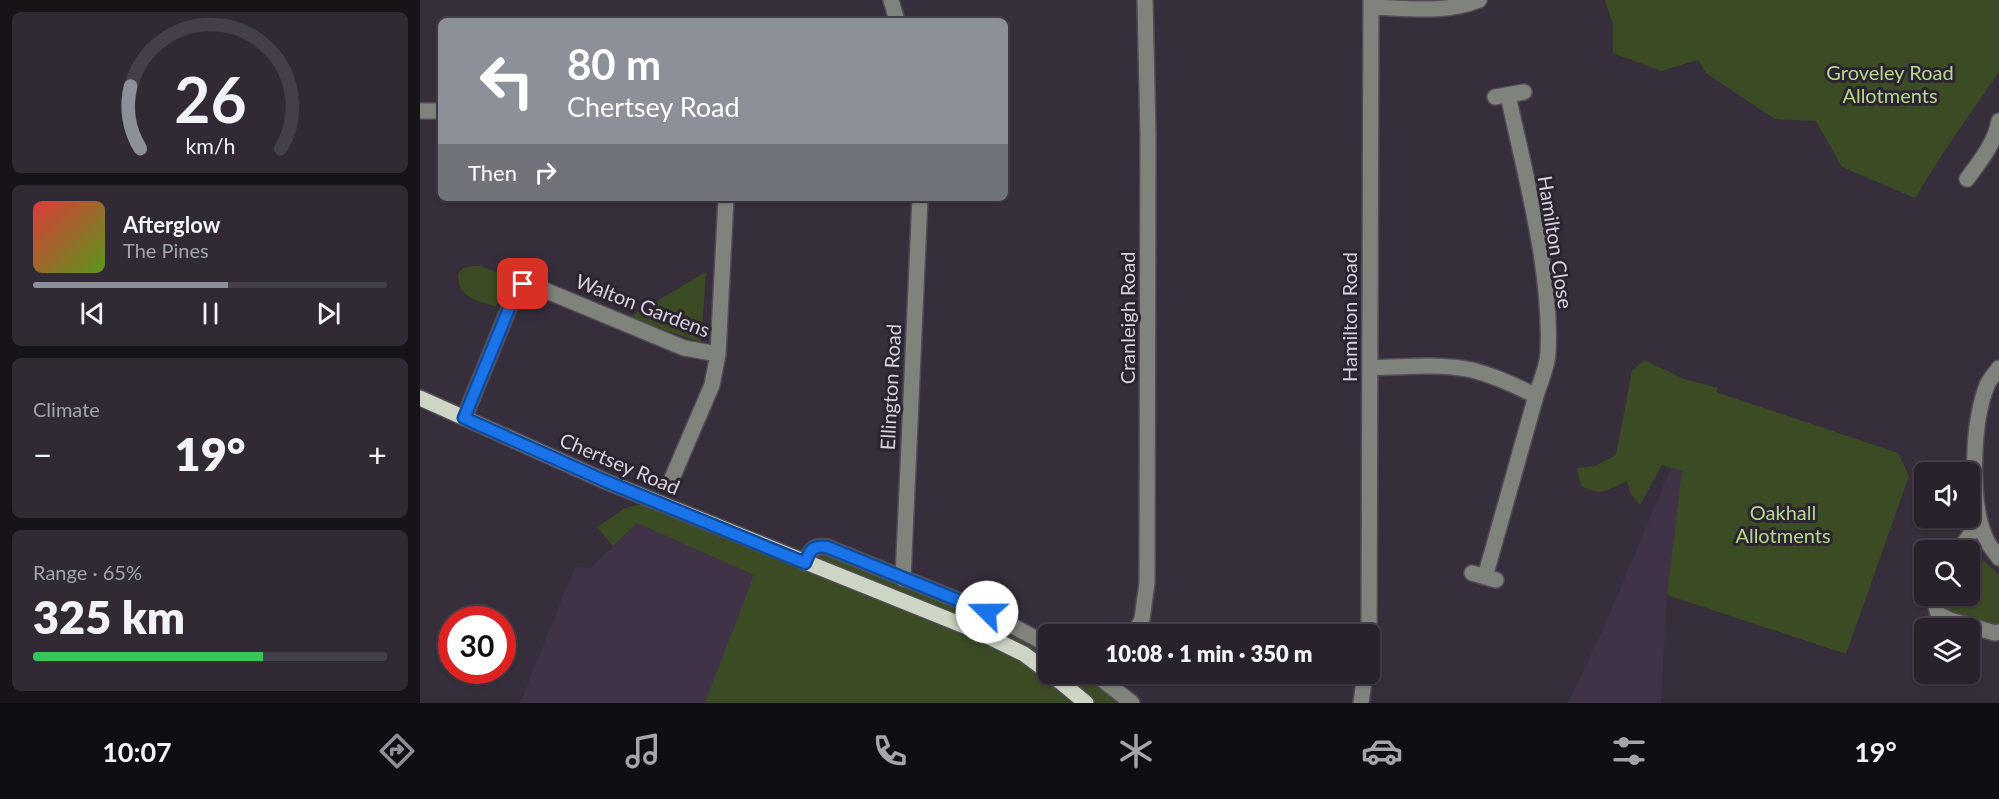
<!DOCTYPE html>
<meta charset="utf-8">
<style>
body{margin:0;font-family:Lato,sans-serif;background:#312a35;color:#f1f3f6;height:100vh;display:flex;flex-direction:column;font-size:22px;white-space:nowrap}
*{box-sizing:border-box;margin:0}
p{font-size:20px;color:#a5a4aa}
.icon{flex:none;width:33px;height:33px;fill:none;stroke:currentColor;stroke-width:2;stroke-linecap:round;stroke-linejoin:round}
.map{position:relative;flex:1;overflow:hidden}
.side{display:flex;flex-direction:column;gap:12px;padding:12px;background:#171319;width:420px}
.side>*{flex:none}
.top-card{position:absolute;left:18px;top:18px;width:570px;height:183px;border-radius:9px;box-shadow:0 2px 4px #0004,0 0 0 2px #453f49;background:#8c9099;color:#fff;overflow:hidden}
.buttons{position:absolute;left:1494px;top:462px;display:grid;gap:12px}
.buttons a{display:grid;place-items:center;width:66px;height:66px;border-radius:9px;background:#29222d;box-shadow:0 2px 4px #0004,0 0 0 2px #453f49;font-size:30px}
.speed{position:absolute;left:18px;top:606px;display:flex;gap:12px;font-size:30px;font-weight:700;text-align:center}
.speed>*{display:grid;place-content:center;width:78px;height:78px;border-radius:50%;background:#29222d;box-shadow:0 2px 4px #0004,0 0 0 2px #453f49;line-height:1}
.speed .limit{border:9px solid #d22;background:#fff;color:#111}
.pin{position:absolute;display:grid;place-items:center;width:51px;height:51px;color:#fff;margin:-26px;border-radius:12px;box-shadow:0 3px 9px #0006}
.me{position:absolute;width:66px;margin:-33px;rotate:292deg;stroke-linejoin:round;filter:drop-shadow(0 0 4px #0008)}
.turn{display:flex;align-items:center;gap:21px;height:126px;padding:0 30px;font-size:27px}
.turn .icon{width:78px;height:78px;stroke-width:2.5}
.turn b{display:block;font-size:42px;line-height:51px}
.then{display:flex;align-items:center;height:57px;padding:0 30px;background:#0003;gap:12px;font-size:22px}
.big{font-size:45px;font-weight:800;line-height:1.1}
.side .card{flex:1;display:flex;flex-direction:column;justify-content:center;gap:9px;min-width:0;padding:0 21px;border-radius:9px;background:#312a35}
.side .dial{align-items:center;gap:0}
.dial svg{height:156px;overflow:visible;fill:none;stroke:#453f49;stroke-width:7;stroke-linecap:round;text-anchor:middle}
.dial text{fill:#f1f3f6;stroke:none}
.song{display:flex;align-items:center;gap:18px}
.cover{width:72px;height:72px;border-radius:9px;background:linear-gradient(135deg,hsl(0 70% 55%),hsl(90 70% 35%))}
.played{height:6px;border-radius:3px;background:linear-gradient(90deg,#8c9099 55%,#453f49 55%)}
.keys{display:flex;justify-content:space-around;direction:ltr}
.heat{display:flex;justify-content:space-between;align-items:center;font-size:33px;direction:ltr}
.charge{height:9px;border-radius:4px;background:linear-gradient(90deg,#34c759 65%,#453f49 0)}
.trip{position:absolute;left:618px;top:624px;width:342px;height:60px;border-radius:9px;background:#29222d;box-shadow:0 2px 4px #0004,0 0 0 2px #453f49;font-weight:800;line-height:60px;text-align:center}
.tabs{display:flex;height:96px;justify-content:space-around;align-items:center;background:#100e12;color:#a5a4aa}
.tabs .icon{width:42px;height:42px}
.tabs .selected{color:#8c9099}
.tabs b{font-size:27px;color:#f1f3f6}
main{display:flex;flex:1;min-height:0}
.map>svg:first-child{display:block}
.built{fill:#403347}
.green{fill:#3b4c24}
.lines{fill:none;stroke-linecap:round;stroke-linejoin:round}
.minor-casing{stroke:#544b58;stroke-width:18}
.major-casing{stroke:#544b58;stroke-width:18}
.minor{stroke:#80837c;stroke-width:15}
.major{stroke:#cdd5c5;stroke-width:15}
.route-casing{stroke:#114b97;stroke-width:15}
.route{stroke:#1a73e8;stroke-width:10}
.labels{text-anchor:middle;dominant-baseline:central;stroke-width:6;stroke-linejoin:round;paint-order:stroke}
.park-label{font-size:20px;fill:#b5d988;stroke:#2d2432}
.street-label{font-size:20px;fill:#d6d1da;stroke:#2d2432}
</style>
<main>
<section class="side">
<div class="card dial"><svg viewBox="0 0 100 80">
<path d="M14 69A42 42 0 1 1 86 69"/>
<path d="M14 69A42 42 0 0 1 9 37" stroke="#8c9099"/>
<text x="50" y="56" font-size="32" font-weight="700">26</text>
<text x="50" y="72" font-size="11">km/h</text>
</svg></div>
<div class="card">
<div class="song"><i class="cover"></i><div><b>Afterglow</b><p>The Pines</p></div></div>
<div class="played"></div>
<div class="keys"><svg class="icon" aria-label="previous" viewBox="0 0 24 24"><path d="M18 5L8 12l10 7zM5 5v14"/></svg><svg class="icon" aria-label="pause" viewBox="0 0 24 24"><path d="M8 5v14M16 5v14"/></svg><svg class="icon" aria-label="next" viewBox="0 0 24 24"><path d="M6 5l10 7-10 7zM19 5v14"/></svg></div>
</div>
<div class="card"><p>Climate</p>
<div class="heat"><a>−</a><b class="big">19°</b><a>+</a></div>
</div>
<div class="card"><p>Range · 65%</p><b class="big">325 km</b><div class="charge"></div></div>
</section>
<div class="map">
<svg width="1579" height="703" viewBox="0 0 1579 703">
<rect width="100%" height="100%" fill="#372e3c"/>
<path class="built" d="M1251,468L1263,471L1247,595L1241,703H1148L1184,627Z
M217,523L335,575L285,703H100L155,567L171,568Z"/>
<path class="green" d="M1185,0H1579V72L1525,150L1495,198L1422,167L1396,121L1355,119L1286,73L1278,60L1241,71L1193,53V24Z
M54,266H61L88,277L76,307C56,299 38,299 38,274L43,268Z
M286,272L281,342L208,318Z
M1224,360L1264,379L1298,388L1296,392L1478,453L1489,476L1426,654L1247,595L1262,471L1242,465L1220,505L1211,494L1207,481C1187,490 1182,497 1161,486L1157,468L1175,466L1196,455L1212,371Z
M218,505H227L543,632L601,660L655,703H285L334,575L217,523L193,546L177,527L205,508Z
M398,546L628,645V672L387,557Z
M1551,549L1579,575V625L1573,627L1524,611L1521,596H1550V550H1546Z
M631,674H675L712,703H666Z"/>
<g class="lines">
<g class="minor-casing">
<path id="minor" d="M471,0L477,21
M951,7C987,8 1025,14 1059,0
M1075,97L1104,92
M0,111H21
M1547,179C1560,161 1575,143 1579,121
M950,368C983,367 1019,363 1052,370C1075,376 1095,385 1116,396C1120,382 1128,366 1128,352C1132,271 1105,175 1088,95
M1579,368C1575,373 1571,378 1568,383C1552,420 1549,502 1566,539C1569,546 1575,552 1579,558
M44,418L97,289L103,284H110L264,348L298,354
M250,483L292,385L298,354L306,198
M1538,550L1548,538L1559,518
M385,563C391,550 392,545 407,547L567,612L628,645
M1052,573L1076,580
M1065,577L1116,396
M483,579L500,198
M1517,596L1515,602L1518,614L1530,620L1575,633L1579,632
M715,634L722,619L727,583L728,134L725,0
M949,634L951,0
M675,674L712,703
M941,703L945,674"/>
</g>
<g class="major-casing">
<path id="major" d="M0,398L185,481L557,631L604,654L628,672
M631,674L666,703"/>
</g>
<use href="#minor" class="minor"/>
<use href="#major" class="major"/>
</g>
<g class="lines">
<g class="route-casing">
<path id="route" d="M103,284L97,289L44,418L185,481L385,563C390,550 392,545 407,547L567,612"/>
</g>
<use href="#route" class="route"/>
</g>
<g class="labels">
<g class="park-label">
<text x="1470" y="72">Groveley Road<tspan x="1470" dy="23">Allotments</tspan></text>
<text x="1363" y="512">Oakhall<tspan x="1363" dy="23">Allotments</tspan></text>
</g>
<g class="street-label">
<text transform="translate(1136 242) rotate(81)">Hamilton Close</text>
<text transform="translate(223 305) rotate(21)">Walton Gardens</text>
<text transform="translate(929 317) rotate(-90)">Hamilton Road</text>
<text transform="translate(707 318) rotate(-90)">Cranleigh Road</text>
<text transform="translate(470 387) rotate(-87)">Ellington Road</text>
<text transform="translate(200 463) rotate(23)">Chertsey Road</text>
</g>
</g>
</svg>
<div class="buttons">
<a><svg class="icon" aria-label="sound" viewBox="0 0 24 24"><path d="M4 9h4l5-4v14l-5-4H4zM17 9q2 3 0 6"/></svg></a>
<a><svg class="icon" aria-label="search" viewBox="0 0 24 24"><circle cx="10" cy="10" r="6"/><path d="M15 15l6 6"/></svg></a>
<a><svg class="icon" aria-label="layers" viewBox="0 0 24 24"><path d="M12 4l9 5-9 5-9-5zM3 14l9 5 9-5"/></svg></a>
</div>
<div class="speed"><div class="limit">30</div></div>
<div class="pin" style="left:103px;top:284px;background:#d93025"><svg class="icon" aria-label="arrive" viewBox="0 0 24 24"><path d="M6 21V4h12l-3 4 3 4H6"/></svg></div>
<svg class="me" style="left:567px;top:612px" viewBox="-20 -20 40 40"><circle r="19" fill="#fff"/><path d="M0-13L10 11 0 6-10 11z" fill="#1a73e8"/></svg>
<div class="trip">10:08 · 1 min · 350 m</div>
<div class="top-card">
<div class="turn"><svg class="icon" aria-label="left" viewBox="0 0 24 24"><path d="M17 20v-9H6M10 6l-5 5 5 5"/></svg><div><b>80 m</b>Chertsey Road</div></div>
<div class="then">Then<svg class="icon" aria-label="right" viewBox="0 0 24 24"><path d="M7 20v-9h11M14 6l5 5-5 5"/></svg></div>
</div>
</div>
</main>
<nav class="tabs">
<b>10:07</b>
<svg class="icon selected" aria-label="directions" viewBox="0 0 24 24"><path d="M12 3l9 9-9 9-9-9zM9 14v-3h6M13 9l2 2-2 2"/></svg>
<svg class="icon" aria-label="music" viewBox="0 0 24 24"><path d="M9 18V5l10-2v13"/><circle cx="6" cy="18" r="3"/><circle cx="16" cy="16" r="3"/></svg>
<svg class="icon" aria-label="phone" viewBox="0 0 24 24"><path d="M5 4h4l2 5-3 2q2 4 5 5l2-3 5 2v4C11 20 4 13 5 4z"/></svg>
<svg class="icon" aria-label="climate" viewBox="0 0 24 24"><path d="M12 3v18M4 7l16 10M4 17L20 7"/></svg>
<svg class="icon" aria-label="car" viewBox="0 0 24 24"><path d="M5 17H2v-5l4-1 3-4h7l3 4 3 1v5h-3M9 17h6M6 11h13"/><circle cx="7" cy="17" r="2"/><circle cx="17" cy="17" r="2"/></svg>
<svg class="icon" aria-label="filters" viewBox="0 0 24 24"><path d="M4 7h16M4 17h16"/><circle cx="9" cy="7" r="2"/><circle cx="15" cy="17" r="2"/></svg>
<b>19°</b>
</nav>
